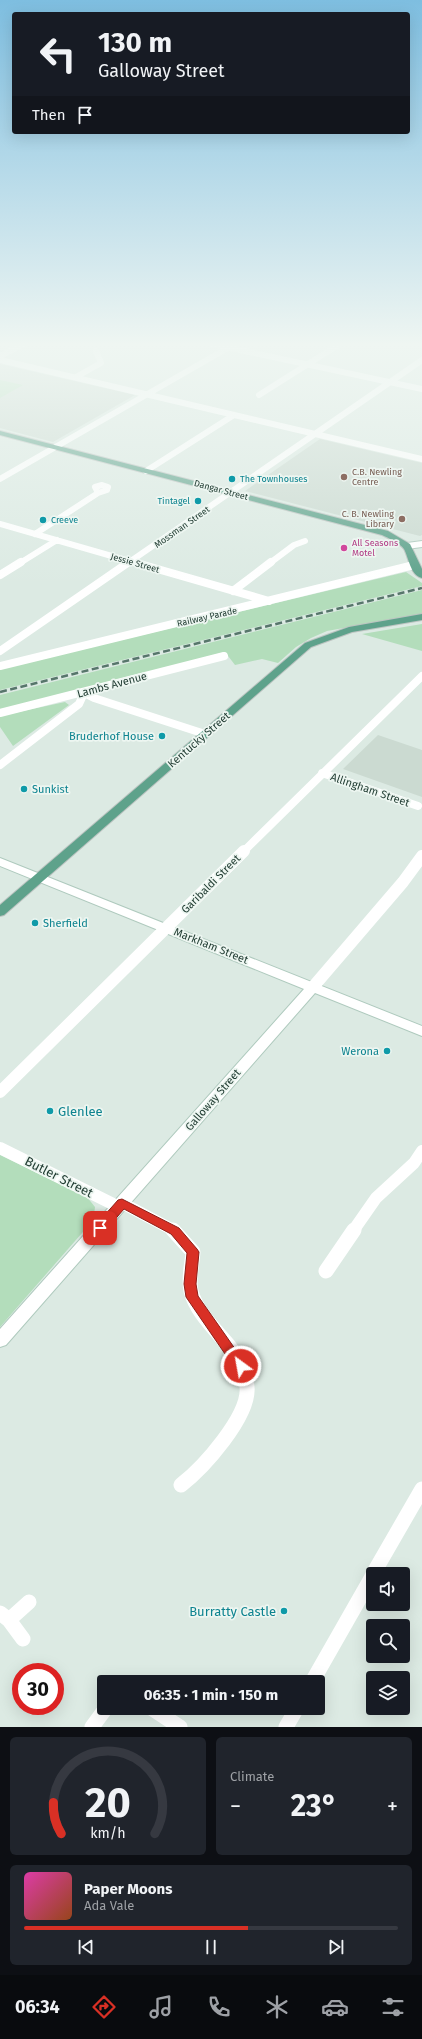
<!DOCTYPE html>
<meta charset="utf-8">
<style>
body{margin:0;font-family:"Fira Sans",sans-serif;background:#20242c;color:#f1f3f6;height:100vh;display:flex;flex-direction:column;font-size:15px;white-space:nowrap}
*{box-sizing:border-box;margin:0}
p{font-size:13px;color:#9ea1a6}
.icon{flex:none;width:22px;height:22px;fill:none;stroke:currentColor;stroke-width:2;stroke-linecap:round;stroke-linejoin:round}
.map{position:relative;height:1727px;overflow:hidden}
.details{display:flex;flex-direction:column;gap:10px;padding:10px;background:#0d0f14;flex:1}
.details>*{flex:none}
.banner{position:absolute;left:12px;top:12px;width:398px;height:122px;border-radius:4px;box-shadow:0 4px 16px #0002;background:#171b24;color:#f1f3f6;overflow:hidden}
.fabs{position:absolute;left:366px;top:1567px;display:grid;gap:8px}
.fabs a{display:grid;place-items:center;width:44px;height:44px;border-radius:4px;background:#171b24;box-shadow:0 4px 16px #0002;font-size:20px}
.speed{position:absolute;left:12px;top:1663px;display:flex;gap:8px;font-size:20px;font-weight:700;text-align:center}
.speed>*{display:grid;place-content:center;width:52px;height:52px;border-radius:50%;background:#171b24;box-shadow:0 4px 16px #0002;line-height:1}
.speed .limit{border:6px solid #d22;background:#fff;color:#111}
.pin{position:absolute;display:grid;place-items:center;width:34px;height:34px;color:#fff;margin:-17px;border-radius:8px;box-shadow:0 2px 6px #0006}
.me{position:absolute;width:44px;margin:-22px;rotate:328deg;stroke-linejoin:round;filter:drop-shadow(0 0 3px #0008)}
.turn{display:flex;align-items:center;gap:14px;height:84px;padding:0 20px;font-size:18px}
.turn .icon{width:52px;height:52px;stroke-width:2.5}
.turn b{display:block;font-size:28px;line-height:34px}
.then{display:flex;align-items:center;height:38px;padding:0 20px;background:#0003;gap:8px;font-size:15px}
.big{font-size:30px;font-weight:700;line-height:1.1}
.details .tile{flex:1;display:flex;flex-direction:column;justify-content:center;gap:6px;min-width:0;padding:0 14px;border-radius:6px;background:#20242c}
.details .dial{align-items:center;gap:0}
.dial svg{height:104px;overflow:visible;fill:none;stroke:#363941;stroke-width:7;stroke-linecap:round;text-anchor:middle}
.dial text{fill:#f1f3f6;stroke:none}
.song{display:flex;align-items:center;gap:12px}
.cover{width:48px;height:48px;border-radius:6px;background:linear-gradient(135deg,hsl(320 70% 55%),hsl(20 70% 35%))}
.played{height:4px;border-radius:2px;background:linear-gradient(90deg,#d93025 60%,#363941 60%)}
.keys{display:flex;justify-content:space-around;direction:ltr}
.heat{display:flex;justify-content:space-between;align-items:center;font-size:22px;direction:ltr}
.details .tiles{flex:1;display:grid;gap:10px;grid-template-columns:1fr 1fr}
.tile:last-child{grid-column:span 2}
.trip{position:absolute;left:97px;top:1675px;width:228px;height:40px;border-radius:4px;background:#171b24;box-shadow:0 4px 16px #0002;font-weight:700;line-height:40px;text-align:center}
.tab-bar{display:flex;height:64px;justify-content:space-around;align-items:center;background:#090b0e;color:#9ea1a6}
.tab-bar .icon{width:28px;height:28px}
.tab-bar .active{color:#d93025}
.tab-bar b{font-size:18px;color:#f1f3f6}
.map>svg:first-child{display:block}
.built{fill:#cbdad1}
.green{fill:#b3ddbb}
.lines{fill:none;stroke-linecap:round;stroke-linejoin:round}
.secondary-casing{stroke:#afcabe;stroke-width:2}
.primary-casing{stroke:#bcc4c1;stroke-width:2}
.street-far3{stroke:#fff;stroke-width:6}
.street-far2{stroke:#fff;stroke-width:8}
.street-far1{stroke:#fff;stroke-width:12}
.street{stroke:#fff;stroke-width:15}
.secondary{fill:#fff;fill-rule:evenodd}
.primary{fill:#5ea28b;fill-rule:evenodd}
.rail{stroke:#57766b;stroke-width:2.5;stroke-dasharray:7 3.5;stroke-linecap:butt}
.route{fill:#d93025;stroke:#8d1f18}
.education-dot{fill:#8d6e63;stroke:#edf6f1;stroke-width:1.5}
.culture-dot{fill:#0f9aa8;stroke:#edf6f1;stroke-width:1.5}
.hotel-dot{fill:#d1479c;stroke:#edf6f1;stroke-width:1.5}
.labels{text-anchor:middle;dominant-baseline:central;stroke-width:3.5;stroke-linejoin:round;paint-order:stroke}
.far-education-label{font-size:9px;fill:#785e54;stroke:#edf6f1;text-anchor:start}
.far-culture-label{font-size:9px;fill:#0d838f;stroke:#edf6f1;text-anchor:start}
.far-street-label{font-size:9px;fill:#1e3a30;stroke:#edf6f1}
.far-hotel-label{font-size:9px;fill:#b23c85;stroke:#edf6f1;text-anchor:start}
.street-label{font-size:11px;fill:#1e3a30;stroke:#edf6f1}
.culture-label{font-size:11px;fill:#0d838f;stroke:#edf6f1;text-anchor:end}
.near-culture-label{font-size:13px;fill:#0d838f;stroke:#edf6f1;text-anchor:start}
.near-street-label{font-size:13px;fill:#1e3a30;stroke:#edf6f1}
</style>
<div class="map">
<svg width="422" height="1727" viewBox="0 0 422 1727">
<rect width="100%" height="100%" fill="#dceae3"/>
<path class="built" d="M0,364L135,395L53,442L0,428Z
M320,439L422,463V535L420,536L245,491Z
M378,735L422,750V797L343,769Z"/>
<path class="green" d="M0,380L23,385L0,398Z
M406,572L422,583V586L0,690V669Z
M422,590V614L327,631L311,638L296,647L278,663L262,659L235,665L225,652L0,711V695Z
M422,624V651L362,634Z
M65,702L69,705L13,746L0,727V716Z
M0,1155L87,1197L95,1207L94,1215L89,1225L0,1327Z"/>
<g class="lines">
<g class="secondary-casing">
<path id="secondary" d="M422,541V547L407,549L403,546L407,543Z
M0,858L422,1026V1036L315,993L6,1345L0,1347V1329L304,989L0,866Z"/>
</g>
<g class="primary-casing">
<path id="primary" d="M0,431L388,531L410,544L422,569V578C410,575 409,558 404,549C400,543 388,538 382,535L0,435Z
M422,614V620L352,632L311,647L4,915L0,916V905L305,643L349,627Z"/>
</g>
<path class="street-far3" d="M203,342L422,389
M0,356L28,342
M0,360L422,459
M76,377L101,363L96,351
M259,395L343,342
M146,471L234,415
M0,479L238,342
M102,485L108,487L107,490L98,493L95,487Z
M0,524L136,563
M35,534L98,493
M20,563L57,540
M128,563L422,360
M270,563L294,545L305,541"/>
<path class="street-far2" d="M133,562L269,601
M0,575L21,562
M233,591L271,562
M0,651L129,562
M0,666L414,565
M0,713L224,656
M0,765L79,704L84,693L94,698L205,734
M322,773L418,806
M243,852L422,676"/>
<path class="street-far1" d="M313,987L403,882L422,856
M0,1092L244,851
M0,1148L119,1207
M122,1203L175,1231
M353,1231L376,1198L414,1163L422,1151"/>
<path class="street" d="M173,1230L193,1252C192,1265 188,1279 191,1291C196,1312 216,1330 229,1346C237,1358 246,1372 247,1387C250,1416 203,1468 181,1485
M326,1271L354,1230
M373,1574L422,1489
M0,1613L9,1620L23,1639
M9,1620L29,1602
M312,1682L373,1575
M151,1708L180,1727
M92,1727L106,1708
M286,1727L297,1708"/>
<use href="#secondary" class="secondary"/>
<use href="#primary" class="primary"/>
<path class="rail" d="M0,692L422,588"/>
</g>
<linearGradient id="sky" x2="0" y2="1"><stop stop-color="#7ebee0"/><stop offset="0.59" stop-color="#eff6f2"/><stop offset="1" stop-color="#eff6f2" stop-opacity="0"/></linearGradient>
<rect width="422" height="584" fill="url(#sky)"/>
<path class="route" d="M122,1199L179,1228L197,1249L199,1252L196,1284L198,1296L245,1363L247,1366L245,1370L241,1372L236,1370L186,1297L184,1284L187,1253L171,1234L124,1209L104,1232H96L94,1228L96,1225L118,1200Z"/>
<g class="education-dot">
<circle cx="344" cy="477" r="4"/>
<circle cx="402" cy="519" r="4"/>
</g>
<g class="culture-dot">
<circle cx="232" cy="479" r="4"/>
<circle cx="198" cy="501" r="4"/>
<circle cx="43" cy="520" r="4"/>
<circle cx="162" cy="736" r="4"/>
<circle cx="24" cy="789" r="4"/>
<circle cx="35" cy="923" r="4"/>
<circle cx="387" cy="1051" r="4"/>
<circle cx="50" cy="1111" r="4"/>
<circle cx="284" cy="1611" r="4"/>
</g>
<circle class="hotel-dot" cx="344" cy="548" r="4"/>
<g class="labels">
<g class="far-education-label">
<text x="352" y="472">C.B. Newling<tspan x="352" dy="10">Centre</tspan></text>
<text x="394" y="514" text-anchor="end">C. B. Newling<tspan x="394" dy="10">Library</tspan></text>
</g>
<g class="far-culture-label">
<text x="240" y="479">The Townhouses</text>
<text x="190" y="501" text-anchor="end">Tintagel</text>
<text x="51" y="520">Creeve</text>
</g>
<g class="far-street-label">
<text transform="translate(221 490) rotate(15)">Dangar Street</text>
<text transform="translate(182 527) rotate(-35)">Mossman Street</text>
<text transform="translate(135 563) rotate(16)">Jessie Street</text>
<text transform="translate(207 617) rotate(-13)">Railway Parade</text>
</g>
<g class="far-hotel-label">
<text x="352" y="543">All Seasons<tspan x="352" dy="10">Motel</tspan></text>
</g>
<g class="street-label">
<text transform="translate(112 685) rotate(-15)">Lambs Avenue</text>
<text transform="translate(199 740) rotate(-41)">Kentucky Street</text>
<text transform="translate(370 790) rotate(19)">Allingham Street</text>
<text transform="translate(211 884) rotate(-45)">Garibaldi Street</text>
<text transform="translate(211 946) rotate(22)">Markham Street</text>
<text transform="translate(213 1100) rotate(-49)">Galloway Street</text>
</g>
<g class="culture-label">
<text x="154" y="736">Bruderhof House</text>
<text x="32" y="789" text-anchor="start">Sunkist</text>
<text x="43" y="923" text-anchor="start">Sherfield</text>
<text x="379" y="1051">Werona</text>
</g>
<g class="near-culture-label">
<text x="58" y="1111">Glenlee</text>
<text x="276" y="1611" text-anchor="end">Burratty Castle</text>
</g>
<g class="near-street-label">
<text transform="translate(59 1177) rotate(27)">Butler Street</text>
</g>
</g>
</svg>
<div class="fabs">
<a><svg class="icon" aria-label="sound" viewBox="0 0 24 24"><path d="M4 9h4l5-4v14l-5-4H4zM17 9q2 3 0 6"/></svg></a>
<a><svg class="icon" aria-label="search" viewBox="0 0 24 24"><circle cx="10" cy="10" r="6"/><path d="M15 15l6 6"/></svg></a>
<a><svg class="icon" aria-label="layers" viewBox="0 0 24 24"><path d="M12 4l9 5-9 5-9-5zM3 14l9 5 9-5"/></svg></a>
</div>
<div class="speed"><div class="limit">30</div></div>
<div class="pin" style="left:100px;top:1228px;background:#d93025"><svg class="icon" aria-label="arrive" viewBox="0 0 24 24"><path d="M6 21V4h12l-3 4 3 4H6"/></svg></div>
<svg class="me" style="left:241px;top:1366px" viewBox="-20 -20 40 40"><circle r="17" fill="#d93025" stroke="#fff" stroke-width="3"/><path d="M0-11L8 9 0 5-8 9z" fill="#fff"/></svg>
<div class="trip">06:35 · 1 min · 150 m</div>
<div class="banner">
<div class="turn"><svg class="icon" aria-label="left" viewBox="0 0 24 24"><path d="M17 20v-9H6M10 6l-5 5 5 5"/></svg><div><b>130 m</b>Galloway Street</div></div>
<div class="then">Then<svg class="icon" aria-label="arrive" viewBox="0 0 24 24"><path d="M6 21V4h12l-3 4 3 4H6"/></svg></div>
</div>
</div>
<section class="details">
<div class="tiles">
<div class="tile dial"><svg viewBox="0 0 100 80">
<path d="M14 69A42 42 0 1 1 86 69"/>
<path d="M14 69A42 42 0 0 1 8 45" stroke="#d93025"/>
<text x="50" y="56" font-size="32" font-weight="700">20</text>
<text x="50" y="72" font-size="11">km/h</text>
</svg></div>
<div class="tile"><p>Climate</p>
<div class="heat"><a>−</a><b class="big">23°</b><a>+</a></div>
</div>
<div class="tile">
<div class="song"><i class="cover"></i><div><b>Paper Moons</b><p>Ada Vale</p></div></div>
<div class="played"></div>
<div class="keys"><svg class="icon" aria-label="previous" viewBox="0 0 24 24"><path d="M18 5L8 12l10 7zM5 5v14"/></svg><svg class="icon" aria-label="pause" viewBox="0 0 24 24"><path d="M8 5v14M16 5v14"/></svg><svg class="icon" aria-label="next" viewBox="0 0 24 24"><path d="M6 5l10 7-10 7zM19 5v14"/></svg></div>
</div>
</div>
</section>
<nav class="tab-bar">
<b>06:34</b>
<svg class="icon active" aria-label="directions" viewBox="0 0 24 24"><path d="M12 3l9 9-9 9-9-9zM9 14v-3h6M13 9l2 2-2 2"/></svg>
<svg class="icon" aria-label="music" viewBox="0 0 24 24"><path d="M9 18V5l10-2v13"/><circle cx="6" cy="18" r="3"/><circle cx="16" cy="16" r="3"/></svg>
<svg class="icon" aria-label="phone" viewBox="0 0 24 24"><path d="M5 4h4l2 5-3 2q2 4 5 5l2-3 5 2v4C11 20 4 13 5 4z"/></svg>
<svg class="icon" aria-label="climate" viewBox="0 0 24 24"><path d="M12 3v18M4 7l16 10M4 17L20 7"/></svg>
<svg class="icon" aria-label="car" viewBox="0 0 24 24"><path d="M5 17H2v-5l4-1 3-4h7l3 4 3 1v5h-3M9 17h6M6 11h13"/><circle cx="7" cy="17" r="2"/><circle cx="17" cy="17" r="2"/></svg>
<svg class="icon" aria-label="filters" viewBox="0 0 24 24"><path d="M4 7h16M4 17h16"/><circle cx="9" cy="7" r="2"/><circle cx="15" cy="17" r="2"/></svg>
</nav>
